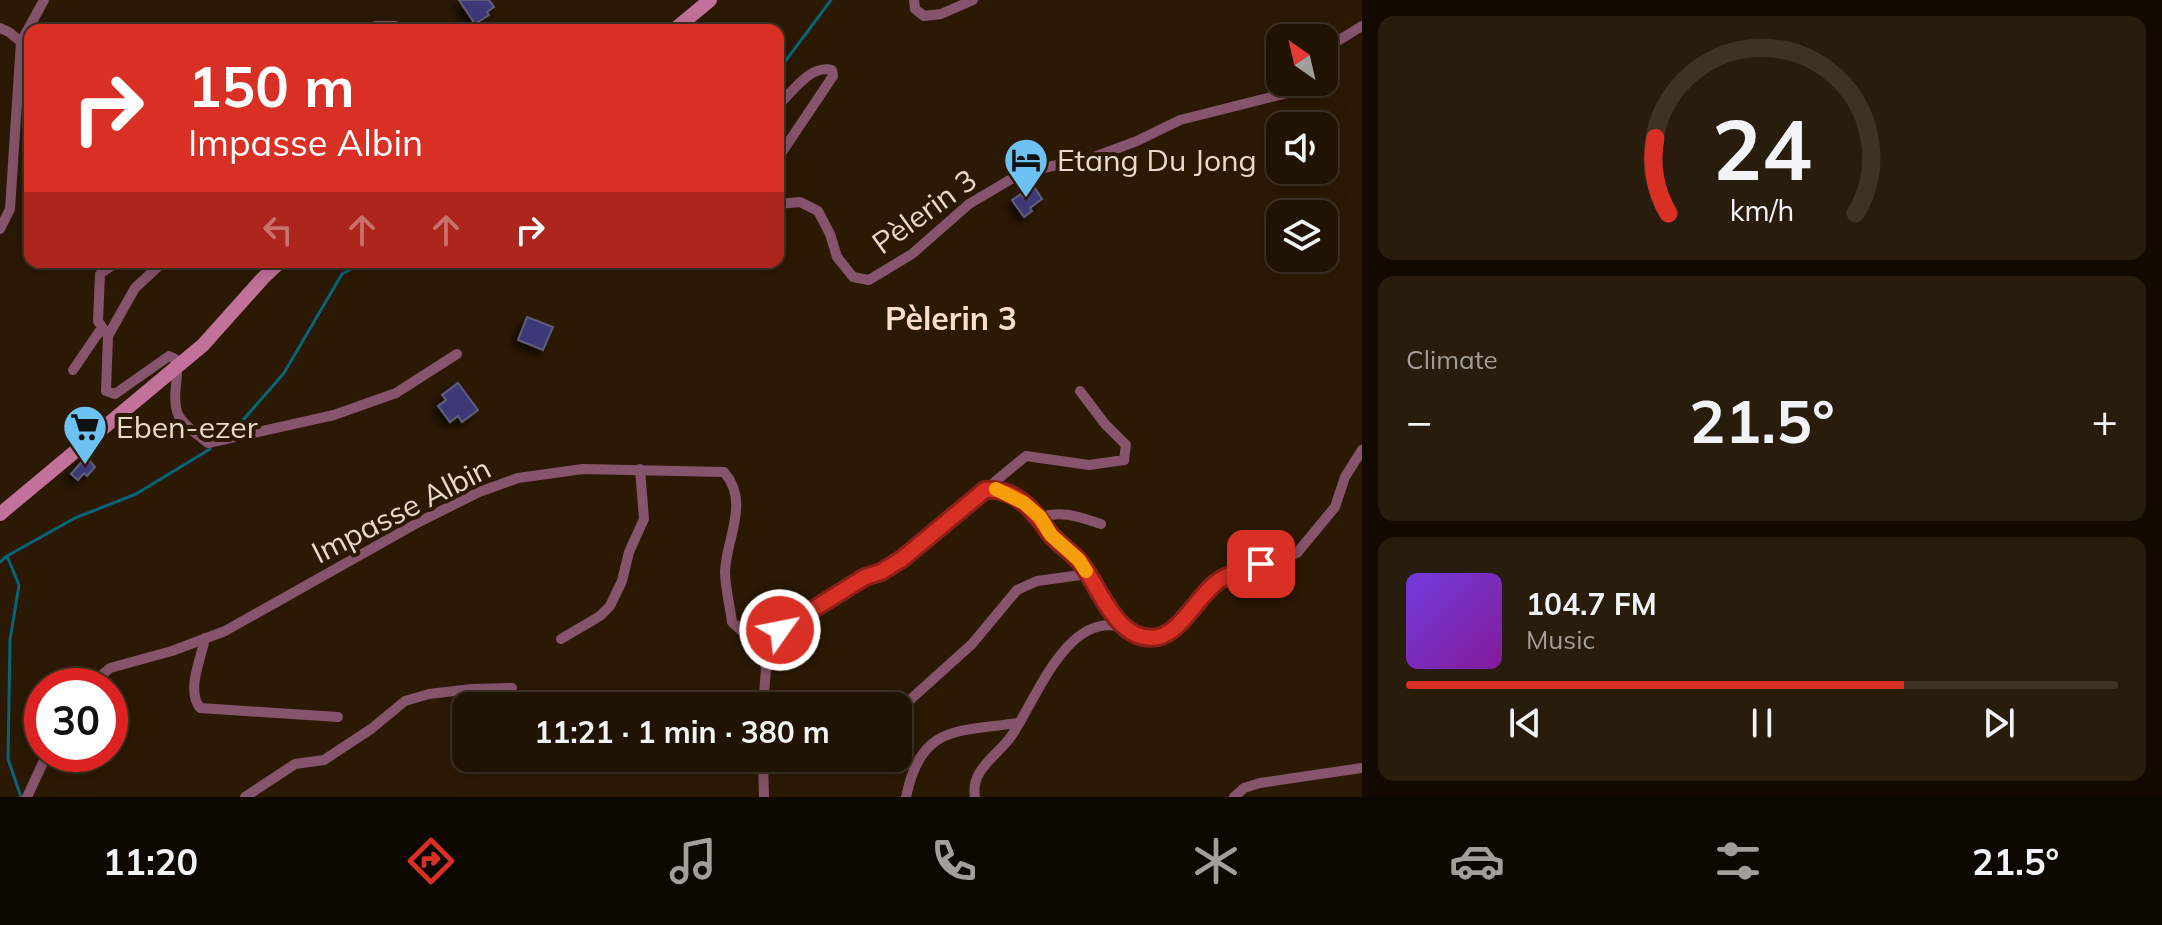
<!DOCTYPE html>
<meta charset="utf-8">
<style>
body{margin:0;font-family:Mulish,sans-serif;background:#281c0c;color:#f1f3f6;height:100vh;display:flex;flex-direction:column;font-size:30px;white-space:nowrap}
*{box-sizing:border-box;margin:0}
p{font-size:26px;color:#a29e99}
.icon{flex:none;width:44px;height:44px;fill:none;stroke:currentColor;stroke-width:2;stroke-linecap:round;stroke-linejoin:round}
.map{position:relative;flex:1;overflow:hidden}
.details{display:flex;flex-direction:column;gap:16px;padding:16px;background:#120a01;width:800px}
.details>*{flex:none}
.guide{position:absolute;left:24px;top:24px;width:760px;height:244px;border-radius:16px;box-shadow:0 4px 20px #0003,0 0 0 2px #3d3224;background:#d93025;color:#fff;overflow:hidden}
.needle{width:52px;rotate:326deg}
.fabs{position:absolute;left:1266px;top:24px;display:grid;gap:16px}
.fabs a{display:grid;place-items:center;width:72px;height:72px;border-radius:16px;background:#201302;box-shadow:0 4px 20px #0003,0 0 0 2px #3d3224;font-size:40px}
.speed{position:absolute;left:24px;top:668px;display:flex;gap:16px;font-size:40px;font-weight:700;text-align:center}
.speed>*{display:grid;place-content:center;width:104px;height:104px;border-radius:50%;background:#201302;box-shadow:0 4px 20px #0003,0 0 0 2px #3d3224;line-height:1}
.speed .limit{border:12px solid #d22;background:#fff;color:#111}
.pin{position:absolute;display:grid;place-items:center;width:68px;height:68px;color:#fff;margin:-34px;border-radius:16px;box-shadow:0 4px 12px #0006}
.me{position:absolute;width:88px;margin:-44px;rotate:57deg;stroke-linejoin:round;filter:drop-shadow(0 0 6px #0008)}
.turn{display:flex;align-items:center;gap:28px;height:168px;padding:0 32px;font-size:36px}
.turn .icon{width:104px;height:104px;stroke-width:2.5}
.turn b{display:block;font-size:56px;line-height:68px}
.lanes{display:flex;align-items:center;height:76px;padding:0 32px;background:#0003;justify-content:center;gap:40px;direction:ltr}
.lanes .off{opacity:.35}
.big{font-size:60px;font-weight:700;line-height:1.1}
.details .tile{flex:1;display:flex;flex-direction:column;justify-content:center;gap:12px;min-width:0;padding:0 28px;border-radius:16px;background:#281c0c}
.details .dial{align-items:center;gap:0}
.dial svg{height:208px;overflow:visible;fill:none;stroke:#3d3224;stroke-width:7;stroke-linecap:round;text-anchor:middle}
.dial text{fill:#f1f3f6;stroke:none}
.song{display:flex;align-items:center;gap:24px}
.cover{width:96px;height:96px;border-radius:12px;background:linear-gradient(135deg,hsl(260 70% 55%),hsl(290 70% 35%))}
.played{height:8px;border-radius:4px;background:linear-gradient(90deg,#d93025 70%,#3d3224 70%)}
.keys{display:flex;justify-content:space-around;direction:ltr}
.heat{display:flex;justify-content:space-between;align-items:center;font-size:44px;direction:ltr}
.trip{position:absolute;left:452px;top:692px;width:460px;height:80px;border-radius:16px;background:#201302;box-shadow:0 4px 20px #0003,0 0 0 2px #3d3224;font-weight:700;line-height:80px;text-align:center}
.tab-bar{display:flex;height:128px;justify-content:space-around;align-items:center;background:#0d0801;color:#a29e99}
.tab-bar .icon{width:56px;height:56px}
.tab-bar .current{color:#d93025}
.tab-bar b{font-size:36px;color:#f1f3f6}
main{display:flex;flex:1;min-height:0}
.map>svg:first-child{display:block}
.lines{fill:none;stroke-linecap:round;stroke-linejoin:round}
.stream{stroke:#07657b;stroke-width:3}
.building{fill:#3e3878;stroke:#5f5f7c;stroke-width:2;filter:url(#shadow)}
.street{stroke:#86546c;stroke-width:10}
.secondary{stroke:#c2729a;stroke-width:14}
.route-casing{stroke:#8d1f18;stroke-width:20}
.route{stroke:#d93025;stroke-width:14}
.slow{stroke:#f59e0b;stroke-width:14}
.labels{text-anchor:middle;dominant-baseline:central;stroke-width:8;stroke-linejoin:round;paint-order:stroke}
.poi-label{font-size:30px;fill:#e8dbce;stroke:#2b1903;text-anchor:start}
.street-label{font-size:30px;fill:#e8dbce;stroke:#2b1903}
.neighbourhood-label{font-size:32px;font-weight:bold;fill:#f9dfc5;stroke:#2b1903}
</style>
<main>
<div class="map">
<svg width="1362" height="797" viewBox="0 0 1362 797">
<defs>
<filter id="shadow"><feDropShadow dx="-5.5" dy="5.5" stdDeviation="4" flood-color="#0009"/></filter>
</defs>
<rect width="100%" height="100%" fill="#2b1903"/>
<g class="lines">
<path class="stream" d="M778,71L831,0
M230,435L284,373L342,274L358,265L373,262
M7,556L19,585L10,640L8,759L21,797
M0,562L7,556L75,518L136,494L210,449"/>
</g>
<path class="building" d="M459,0H489L494,7L487,12L489,15L475,24Z
M1035,188L1042,199L1030,208L1032,211L1024,217L1012,200L1021,194L1023,197Z
M527,317L553,327L543,350L518,340Z
M458,383L478,410L462,422L458,416L450,422L438,406L446,400L442,395Z
M86,457L95,467L87,476L84,473L78,480L71,474Z"/>
<g class="lines">
<path class="street" d="M914,0L915,9L924,16L941,14L973,0
M0,28L9,32L21,42
M365,30L376,26H395
M1324,73L1336,42L1362,26
M778,105C793,92 810,64 832,70L833,76L778,158
M778,204L800,202L818,211L830,234L837,257L853,277L869,280L912,254L969,204L1013,178L1048,167L1094,157L1137,141L1180,120L1311,87L1316,82
M0,229L10,209L21,42L44,0
M117,262L100,274L98,321L108,336L106,391L115,394L169,356L175,359C178,368 177,376 176,385C172,420 182,422 208,443L334,415L396,393L457,354
M108,336L135,288L163,262
M73,370L101,329
M986,489L1026,456L1089,465L1124,460L1126,445L1105,424L1080,391
M1040,517C1062,510 1079,517 1101,524
M205,638C201,659 186,690 200,708L338,717
M561,639L600,616L610,606L622,581L629,552L644,519L640,469
M762,641L766,669L763,706
M89,686L110,668L172,651L225,631L419,522L479,492L518,478L583,469L724,472C750,502 727,536 725,571C725,587 730,606 732,622L745,634L762,641L865,577C912,562 948,521 985,490L1005,491L1024,503L1040,517L1051,535L1079,560L1095,587L1126,629L1154,638L1165,635L1187,616L1204,593L1222,578L1297,553L1335,507L1345,477L1362,450
M901,708L972,644L1017,590L1037,581L1088,574
M763,758L764,797
M27,797L47,754
M245,797L295,764L324,760L371,729L405,701L429,694L472,689L512,688
M906,797C921,725 955,732 1018,723
M975,797C970,769 998,756 1012,735C1036,700 1068,608 1124,628
M1234,797L1244,788L1260,783L1362,768"/>
<path class="secondary" d="M674,30L710,0
M0,514L203,345L263,278L280,262"/>
</g>
<g class="lines">
<g class="route-casing">
<path id="route" d="M780,630L865,577L881,572L902,559L985,490C1015,488 1033,509 1048,531C1056,543 1070,550 1079,561C1100,585 1116,645 1158,637C1182,632 1199,593 1220,580C1232,572 1248,569 1261,564"/>
</g>
<use href="#route" class="route"/>
<path class="slow" d="M996,489L1024,503L1040,517L1051,535L1079,560L1086,571"/>
</g>
<defs>
<g id="hotel-pin" transform="scale(2.3)"><path d="M0 17L-7.5 6A9.5 9.5 0 1 1 7.5 6Z" fill="#6dc2f3" stroke="#2b1903"/><path d="M-6-4.5h1.5V1H6V5H4.5V3h-9V5H-6ZM-4 0a1.8 1.8 0 1 1 3.6 0ZM.5 0V-2.5h3Q6-2.5 6 0Z" fill="#111"/></g>
<g id="supermarket-pin" transform="scale(2.3)"><path d="M0 17L-7.5 6A9.5 9.5 0 1 1 7.5 6Z" fill="#6dc2f3" stroke="#2b1903"/><path d="M-6-5.5h2.5l.6 2H6L4.5 2H-2.5L-4.4-4H-6ZM-1.5 3.2a1.3 1.3 0 1 0 .1 0ZM3 3.2a1.3 1.3 0 1 0 .1 0Z" fill="#111"/></g>
</defs>
<g fill-rule="evenodd">
<use href="#hotel-pin" x="1026" y="160"/>
<use href="#supermarket-pin" x="85" y="427"/>
</g>
<g class="labels">
<g class="poi-label">
<text x="1057" y="160">Etang Du Jong</text>
<text x="116" y="427">Eben-ezer</text>
</g>
<g class="street-label">
<text transform="translate(924 211) rotate(-36)">Pèlerin 3</text>
<text transform="translate(401 510) rotate(-27)">Impasse Albin</text>
</g>
<g class="neighbourhood-label">
<text x="951" y="318">Pèlerin 3</text>
</g>
</g>
</svg>
<div class="fabs">
<a><svg class="needle" viewBox="-14 -14 28 28"><path d="M0-13l5 13h-10z" fill="#e53935"/><path d="M0 13l5-13h-10z" fill="#a29e99"/></svg></a>
<a><svg class="icon" aria-label="sound" viewBox="0 0 24 24"><path d="M4 9h4l5-4v14l-5-4H4zM17 9q2 3 0 6"/></svg></a>
<a><svg class="icon" aria-label="layers" viewBox="0 0 24 24"><path d="M12 4l9 5-9 5-9-5zM3 14l9 5 9-5"/></svg></a>
</div>
<div class="speed"><div class="limit">30</div></div>
<div class="pin" style="left:1261px;top:564px;background:#d93025"><svg class="icon" aria-label="arrive" viewBox="0 0 24 24"><path d="M6 21V4h12l-3 4 3 4H6"/></svg></div>
<svg class="me" style="left:780px;top:630px" viewBox="-20 -20 40 40"><circle r="17" fill="#d93025" stroke="#fff" stroke-width="3"/><path d="M0-11L8 9 0 5-8 9z" fill="#fff"/></svg>
<div class="trip">11:21 · 1 min · 380 m</div>
<div class="guide">
<div class="turn"><svg class="icon" aria-label="right" viewBox="0 0 24 24"><path d="M7 20v-9h11M14 6l5 5-5 5"/></svg><div><b>150 m</b>Impasse Albin</div></div>
<div class="lanes"><svg class="icon off" aria-label="left" viewBox="0 0 24 24"><path d="M17 20v-9H6M10 6l-5 5 5 5"/></svg><svg class="icon off" aria-label="ahead" viewBox="0 0 24 24"><path d="M12 20V5M6 11l6-6 6 6"/></svg><svg class="icon off" aria-label="ahead" viewBox="0 0 24 24"><path d="M12 20V5M6 11l6-6 6 6"/></svg><svg class="icon" aria-label="right" viewBox="0 0 24 24"><path d="M7 20v-9h11M14 6l5 5-5 5"/></svg></div>
</div>
</div>
<section class="details">
<div class="tile dial"><svg viewBox="0 0 100 80">
<path d="M14 69A42 42 0 1 1 86 69"/>
<path d="M14 69A42 42 0 0 1 9 40" stroke="#d93025"/>
<text x="50" y="56" font-size="32" font-weight="700">24</text>
<text x="50" y="72" font-size="11">km/h</text>
</svg></div>
<div class="tile"><p>Climate</p>
<div class="heat"><a>−</a><b class="big">21.5°</b><a>+</a></div>
</div>
<div class="tile">
<div class="song"><i class="cover"></i><div><b>104.7 FM</b><p>Music</p></div></div>
<div class="played"></div>
<div class="keys"><svg class="icon" aria-label="previous" viewBox="0 0 24 24"><path d="M18 5L8 12l10 7zM5 5v14"/></svg><svg class="icon" aria-label="pause" viewBox="0 0 24 24"><path d="M8 5v14M16 5v14"/></svg><svg class="icon" aria-label="next" viewBox="0 0 24 24"><path d="M6 5l10 7-10 7zM19 5v14"/></svg></div>
</div>
</section>
</main>
<nav class="tab-bar">
<b>11:20</b>
<svg class="icon current" aria-label="directions" viewBox="0 0 24 24"><path d="M12 3l9 9-9 9-9-9zM9 14v-3h6M13 9l2 2-2 2"/></svg>
<svg class="icon" aria-label="music" viewBox="0 0 24 24"><path d="M9 18V5l10-2v13"/><circle cx="6" cy="18" r="3"/><circle cx="16" cy="16" r="3"/></svg>
<svg class="icon" aria-label="phone" viewBox="0 0 24 24"><path d="M5 4h4l2 5-3 2q2 4 5 5l2-3 5 2v4C11 20 4 13 5 4z"/></svg>
<svg class="icon" aria-label="climate" viewBox="0 0 24 24"><path d="M12 3v18M4 7l16 10M4 17L20 7"/></svg>
<svg class="icon" aria-label="car" viewBox="0 0 24 24"><path d="M5 17H2v-5l4-1 3-4h7l3 4 3 1v5h-3M9 17h6M6 11h13"/><circle cx="7" cy="17" r="2"/><circle cx="17" cy="17" r="2"/></svg>
<svg class="icon" aria-label="filters" viewBox="0 0 24 24"><path d="M4 7h16M4 17h16"/><circle cx="9" cy="7" r="2"/><circle cx="15" cy="17" r="2"/></svg>
<b>21.5°</b>
</nav>
